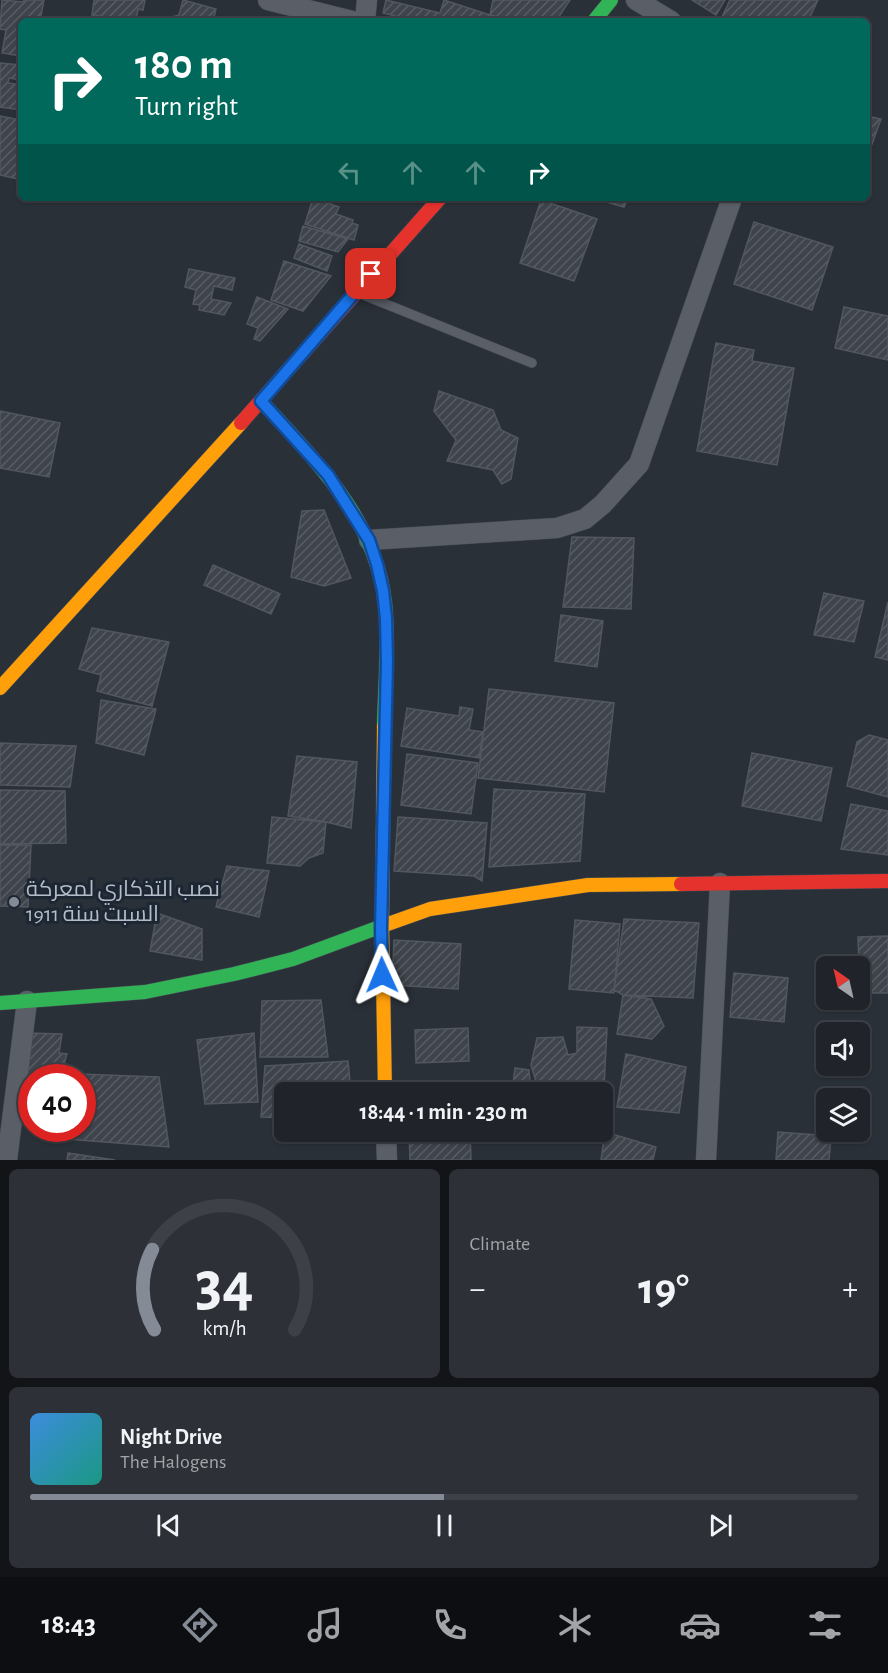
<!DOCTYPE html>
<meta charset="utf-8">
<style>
body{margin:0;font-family:"Alegreya Sans",Cairo,sans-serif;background:#2d3036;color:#f1f3f6;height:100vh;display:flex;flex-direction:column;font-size:22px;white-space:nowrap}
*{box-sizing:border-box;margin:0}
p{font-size:20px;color:#a2a4a8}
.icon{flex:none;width:33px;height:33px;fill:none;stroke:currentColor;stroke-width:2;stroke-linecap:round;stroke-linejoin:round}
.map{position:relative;height:1160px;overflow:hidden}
.details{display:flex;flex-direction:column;gap:9px;padding:9px;background:#121417;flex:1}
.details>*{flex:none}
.top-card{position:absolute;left:18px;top:18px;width:852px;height:183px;border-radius:9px;box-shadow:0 2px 4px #0004,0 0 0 2px #3d4147;background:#00695c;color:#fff;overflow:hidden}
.needle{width:39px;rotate:326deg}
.buttons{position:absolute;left:816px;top:956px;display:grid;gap:12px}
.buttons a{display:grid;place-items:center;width:54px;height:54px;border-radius:9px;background:#20242a;box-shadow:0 2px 4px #0004,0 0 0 2px #3d4147;font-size:30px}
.speed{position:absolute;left:18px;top:1064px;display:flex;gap:12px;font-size:30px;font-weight:700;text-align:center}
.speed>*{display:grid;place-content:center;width:78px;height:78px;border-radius:50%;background:#20242a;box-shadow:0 2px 4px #0004,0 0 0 2px #3d4147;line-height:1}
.speed .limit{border:9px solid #d22;background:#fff;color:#111}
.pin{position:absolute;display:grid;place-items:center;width:51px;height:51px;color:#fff;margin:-26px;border-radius:12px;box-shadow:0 3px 9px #0006}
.me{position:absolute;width:66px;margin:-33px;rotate:359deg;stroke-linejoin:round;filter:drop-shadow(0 0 4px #0008)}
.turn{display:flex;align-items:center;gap:21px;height:126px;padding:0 18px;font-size:27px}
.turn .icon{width:78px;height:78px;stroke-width:2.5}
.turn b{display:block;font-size:42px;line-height:51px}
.lanes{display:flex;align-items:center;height:57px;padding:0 18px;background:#0003;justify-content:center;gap:30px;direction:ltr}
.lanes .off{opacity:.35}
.big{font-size:45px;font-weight:700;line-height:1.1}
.details .card{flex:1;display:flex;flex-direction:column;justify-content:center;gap:9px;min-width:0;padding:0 21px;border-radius:9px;background:#2d3036}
.details .dial{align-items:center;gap:0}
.dial svg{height:156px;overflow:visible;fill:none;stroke:#3d4147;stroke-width:7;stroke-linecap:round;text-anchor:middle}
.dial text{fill:#f1f3f6;stroke:none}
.song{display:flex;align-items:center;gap:18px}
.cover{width:72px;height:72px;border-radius:9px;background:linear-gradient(135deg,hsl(210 70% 55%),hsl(170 70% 35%))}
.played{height:6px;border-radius:3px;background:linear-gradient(90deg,#848b96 50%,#3d4147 50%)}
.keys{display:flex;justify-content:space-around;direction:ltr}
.heat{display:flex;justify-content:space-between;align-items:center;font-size:33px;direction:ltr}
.details .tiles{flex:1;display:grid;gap:9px;grid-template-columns:1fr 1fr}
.card:last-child{grid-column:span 2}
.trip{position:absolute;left:274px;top:1082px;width:339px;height:60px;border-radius:9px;background:#20242a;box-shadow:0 2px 4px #0004,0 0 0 2px #3d4147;font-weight:700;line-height:60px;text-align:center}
.dock{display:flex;height:96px;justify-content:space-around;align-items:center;background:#0d0e11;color:#a2a4a8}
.dock .icon{width:42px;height:42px}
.dock .on{color:#848b96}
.dock b{font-size:27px;color:#f1f3f6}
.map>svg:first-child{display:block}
.building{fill:url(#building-hatch);stroke:#52575f;stroke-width:1.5}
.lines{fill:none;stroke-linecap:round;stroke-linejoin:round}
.lane-casing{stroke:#484c55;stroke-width:10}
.street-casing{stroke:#484c55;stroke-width:21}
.fast-casing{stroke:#484c55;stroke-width:15}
.slow-casing{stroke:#484c55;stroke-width:15}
.jam-casing{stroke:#484c55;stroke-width:15}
.lane{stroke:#5a5e66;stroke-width:9}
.street{stroke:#5a5e66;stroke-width:20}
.fast{stroke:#30b455;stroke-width:14}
.slow{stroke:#ff9f0a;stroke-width:14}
.jam{stroke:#e5322d;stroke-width:14}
.route-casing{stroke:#114b97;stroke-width:15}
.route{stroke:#1a73e8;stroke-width:10}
.poi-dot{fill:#848b96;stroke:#1d2633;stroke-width:2}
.labels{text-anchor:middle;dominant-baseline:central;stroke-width:6;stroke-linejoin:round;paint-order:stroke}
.poi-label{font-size:22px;fill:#b4bcc9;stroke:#1d2633;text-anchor:start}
</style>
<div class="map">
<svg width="888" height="1160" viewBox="0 0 888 1160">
<defs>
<pattern id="building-hatch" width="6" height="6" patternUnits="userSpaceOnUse" patternTransform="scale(1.5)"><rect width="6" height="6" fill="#3f444c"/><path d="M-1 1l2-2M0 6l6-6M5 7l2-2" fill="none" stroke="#585d64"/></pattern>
</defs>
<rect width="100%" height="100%" fill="#2a3038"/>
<path class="building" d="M2,0L23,2L24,0H44L40,21H21V56L2,53L6,30L0,29Z
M94,0H145L143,10L138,9L136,21L92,15Z
M183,0L216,9L213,21H168V18L179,15Z
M386,0L440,13L444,0L490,15L518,21H415L383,13Z
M493,0H570L556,21H518L490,15Z
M692,0H725L716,15Z
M730,0H818L808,21H720Z
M0,63L21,65V80L9,78L8,83L21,85V110L0,107Z
M0,116L21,120V166L18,179L0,175Z
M867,116L881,119L867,158Z
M313,198L339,207L336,214L353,220L352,223L358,225L354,240L305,224Z
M592,198H628L624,207Z
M541,200L597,219L574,281L520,263Z
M754,222L833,247L812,310L734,284Z
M303,226L348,239L338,252L299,241Z
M299,244L332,256L327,271L294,258Z
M284,261L331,276L303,311L271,300Z
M189,269L235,278L232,290L214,286L211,299L231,303L224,315L199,310L200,305L193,304L196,290L185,287Z
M257,297L288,309L260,341L254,339L258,328L247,324Z
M844,307L888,316V360L835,348Z
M716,343L754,350L752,361L794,368L777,465L697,451Z
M439,391L493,410L501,430L518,438L511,479L502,484L493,470L447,461L456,440L434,411Z
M0,411L60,423L49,477L0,468Z
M324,510L351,578L324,586L291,577L302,511Z
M572,537L634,538L631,609L563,607Z
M213,565L280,594L271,614L204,585Z
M824,593L864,601L854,642L814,635Z
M888,602V660L875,657Z
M561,615L603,621L597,667L555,661Z
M92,628L169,642L152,706L97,691L101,675L79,669Z
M489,689L614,703L604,792L478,778Z
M101,700L156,709L144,755L96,743Z
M460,707L473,709L469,730L483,732L479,758L401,746L407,708L459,716Z
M869,735L888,740V797L847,786L857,742Z
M0,743L76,746L70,787L0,785Z
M752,753L832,768L821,821L742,806Z
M407,754L478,763L471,814L401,805Z
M297,756L357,762L351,828L326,822L288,816Z
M494,789L585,794L580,861L489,867Z
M0,790L65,791L66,843L0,844Z
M851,804L888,811V855L841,849Z
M272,817L326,822L323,853L309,858L300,866L267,863Z
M398,817L487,823L482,881L474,876L394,871Z
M0,845H31L28,907L0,906Z
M227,866L269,871L259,917L216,907Z
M157,913L202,929V960L150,951Z
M624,919L699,923L693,998L623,995L614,990Z
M575,920L620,924L614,993L569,989Z
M888,936V993H860L858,937Z
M394,940L461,944L458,989L392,985Z
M734,973L788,978L784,1022L730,1017Z
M623,995L651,999L664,1026L652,1039L617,1034Z
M321,1000L328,1057H260L262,1001Z
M577,1027L607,1028L604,1087L537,1085L531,1065L537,1038L563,1037L568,1055L577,1053Z
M468,1028L469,1061L416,1063L415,1030Z
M28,1033L62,1034L59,1053L67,1054L64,1064L69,1065L68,1077H22Z
M254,1033L258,1102L205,1104L197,1040Z
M626,1054L686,1067L679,1113L617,1107Z
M348,1061L351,1092H285V1118L261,1117L265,1066Z
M515,1068L529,1070L531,1091L536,1092H512Z
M78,1074L159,1077L169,1147L66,1139L68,1128H82V1077H77Z
M409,1131H470L471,1160H410Z
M605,1132L656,1147L653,1160H601Z
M778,1132L831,1136L829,1160H776Z
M68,1153L115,1160H67Z"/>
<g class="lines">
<g class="lane-casing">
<path id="lane" d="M361,294L532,363"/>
</g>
<g class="street-casing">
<path id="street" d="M268,0L352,21
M636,0L671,21
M365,21L367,0
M369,540L557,528L585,519L603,504L639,464L732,198
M386,1131L387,1160
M7,1160L27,1001
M706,1160L720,883"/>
</g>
<g class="fast-casing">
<path id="fast" d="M594,21L611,0
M261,401C315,460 376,519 385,603C389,644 385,686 384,726
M0,1003L145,992L234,974L293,959L385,925"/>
</g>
<g class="slow-casing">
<path id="slow" d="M0,688L241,423
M384,726L382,922L385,1092
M385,925L430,909L588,885L681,884"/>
</g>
<g class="jam-casing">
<path id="jam" d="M241,423L440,198
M681,884L888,881"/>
</g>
<use href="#lane" class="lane"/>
<use href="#street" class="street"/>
<use href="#fast" class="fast"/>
<use href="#slow" class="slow"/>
<use href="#jam" class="jam"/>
</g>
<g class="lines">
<g class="route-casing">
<path id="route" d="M371,274L261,401L328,475L369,540L377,564L383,591L386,618L387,662L381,928L382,975"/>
</g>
<use href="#route" class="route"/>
</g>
<circle class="poi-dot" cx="14" cy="902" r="6"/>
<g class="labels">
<g class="poi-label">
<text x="26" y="889">نصب التذكاري لمعركة<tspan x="26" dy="25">السبت سنة 1911</tspan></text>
</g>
</g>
</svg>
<div class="buttons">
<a><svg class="needle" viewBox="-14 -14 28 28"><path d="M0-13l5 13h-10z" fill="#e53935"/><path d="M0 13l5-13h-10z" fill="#a2a4a8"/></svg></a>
<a><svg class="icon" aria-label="sound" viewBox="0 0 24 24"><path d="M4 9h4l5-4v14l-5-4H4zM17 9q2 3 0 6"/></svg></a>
<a><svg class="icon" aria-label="layers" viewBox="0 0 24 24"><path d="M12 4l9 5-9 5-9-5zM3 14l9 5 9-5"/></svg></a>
</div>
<div class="speed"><div class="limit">40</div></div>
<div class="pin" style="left:371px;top:274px;background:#d93025"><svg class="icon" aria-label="arrive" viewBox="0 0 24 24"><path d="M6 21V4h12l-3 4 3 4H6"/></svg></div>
<svg class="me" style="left:382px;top:975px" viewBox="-20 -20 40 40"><path d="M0-17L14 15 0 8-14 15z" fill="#1a73e8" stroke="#fff" stroke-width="4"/></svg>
<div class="trip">18:44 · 1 min · 230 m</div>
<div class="top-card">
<div class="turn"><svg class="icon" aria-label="right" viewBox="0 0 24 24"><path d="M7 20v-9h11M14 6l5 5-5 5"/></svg><div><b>180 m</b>Turn right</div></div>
<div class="lanes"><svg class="icon off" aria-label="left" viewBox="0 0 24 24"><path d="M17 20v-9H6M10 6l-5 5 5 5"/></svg><svg class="icon off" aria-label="ahead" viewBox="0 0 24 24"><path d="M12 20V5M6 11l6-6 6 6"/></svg><svg class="icon off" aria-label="ahead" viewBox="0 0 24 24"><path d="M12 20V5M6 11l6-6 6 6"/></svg><svg class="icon" aria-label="right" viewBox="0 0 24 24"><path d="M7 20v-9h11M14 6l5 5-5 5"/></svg></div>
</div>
</div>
<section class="details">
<div class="tiles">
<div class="card dial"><svg viewBox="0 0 100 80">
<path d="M14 69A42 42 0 1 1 86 69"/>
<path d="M14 69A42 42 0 0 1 13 28" stroke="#848b96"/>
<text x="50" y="56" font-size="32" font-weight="700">34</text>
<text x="50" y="72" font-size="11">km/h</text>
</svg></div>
<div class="card"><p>Climate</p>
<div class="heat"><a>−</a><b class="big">19°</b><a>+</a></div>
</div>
<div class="card">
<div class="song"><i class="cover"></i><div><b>Night Drive</b><p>The Halogens</p></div></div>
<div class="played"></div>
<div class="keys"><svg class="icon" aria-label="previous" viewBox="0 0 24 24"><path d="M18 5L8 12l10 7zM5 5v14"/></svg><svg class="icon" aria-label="pause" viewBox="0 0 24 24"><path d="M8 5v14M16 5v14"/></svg><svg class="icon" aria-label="next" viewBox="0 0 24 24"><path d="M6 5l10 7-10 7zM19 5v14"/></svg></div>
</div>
</div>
</section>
<nav class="dock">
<b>18:43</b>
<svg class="icon on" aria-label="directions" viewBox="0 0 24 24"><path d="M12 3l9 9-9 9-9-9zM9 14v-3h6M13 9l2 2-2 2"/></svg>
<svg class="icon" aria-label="music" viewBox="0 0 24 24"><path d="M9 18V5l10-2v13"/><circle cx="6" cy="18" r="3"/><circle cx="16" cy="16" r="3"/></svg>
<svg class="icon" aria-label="phone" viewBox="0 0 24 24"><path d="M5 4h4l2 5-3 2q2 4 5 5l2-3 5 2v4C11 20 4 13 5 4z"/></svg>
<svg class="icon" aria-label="climate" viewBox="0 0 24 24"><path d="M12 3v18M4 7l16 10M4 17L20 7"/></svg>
<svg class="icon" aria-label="car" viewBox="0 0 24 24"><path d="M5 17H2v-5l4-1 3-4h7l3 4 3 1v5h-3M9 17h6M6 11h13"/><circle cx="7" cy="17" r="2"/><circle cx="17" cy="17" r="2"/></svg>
<svg class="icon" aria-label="filters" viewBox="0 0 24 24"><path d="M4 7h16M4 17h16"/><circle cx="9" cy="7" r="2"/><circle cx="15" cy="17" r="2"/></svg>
</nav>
